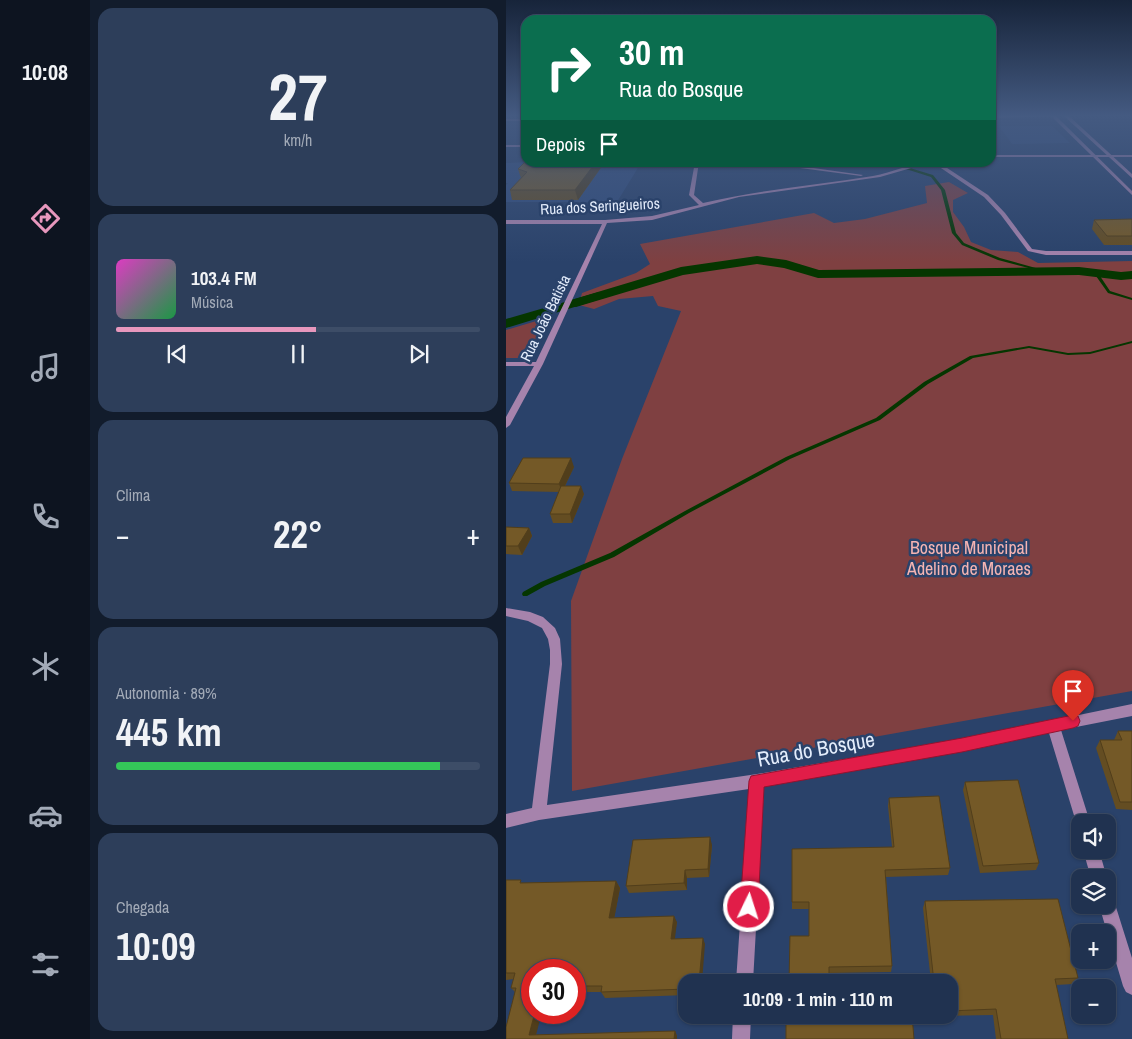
<!DOCTYPE html>
<html lang="pt">
<meta charset="utf-8">
<style>
body{margin:0;font-family:"Archivo Narrow",sans-serif;background:#2d3e5a;color:#f1f3f6;height:100vh;display:flex;flex-direction:column;font-size:19px;white-space:nowrap}
*{box-sizing:border-box;margin:0}
p{font-size:16px;color:#a2aab7}
.icon{flex:none;width:28px;height:28px;fill:none;stroke:currentColor;stroke-width:2;stroke-linecap:round;stroke-linejoin:round}
.map{position:relative;flex:1;overflow:hidden}
.details{display:flex;flex-direction:column;gap:8px;padding:8px;background:#121c2c;width:416px}
.details>*{flex:none}
.guide{position:absolute;left:15px;top:15px;width:475px;height:152px;border-radius:15px;box-shadow:0 1px 4px #0004,0 0 0 1px #3d4d67;background:#0b6e4f;color:#fff;overflow:hidden}
.buttons{position:absolute;left:565px;top:814px;display:grid;gap:10px}
.buttons a{display:grid;place-items:center;width:45px;height:45px;border-radius:10px;background:#203250;box-shadow:0 1px 4px #0004,0 0 0 1px #3d4d67;font-size:25px}
.speed{position:absolute;left:15px;top:959px;display:flex;gap:10px;font-size:25px;font-weight:700;text-align:center}
.speed>*{display:grid;place-content:center;width:65px;height:65px;border-radius:50%;background:#203250;box-shadow:0 1px 4px #0004,0 0 0 1px #3d4d67;line-height:1}
.speed .limit{border:8px solid #d22;background:#fff;color:#111}
.pin{position:absolute;display:grid;place-items:center;width:42px;height:42px;color:#fff;margin:-51px -21px;border-radius:50% 50% 50% 0;rotate:-45deg;box-shadow:0 0 5px #0007}
.pin .icon{rotate:45deg}
.me{position:absolute;width:55px;margin:-28px;rotate:4deg;stroke-linejoin:round;filter:drop-shadow(0 0 4px #0008)}
.turn{display:flex;align-items:center;gap:18px;height:105px;padding:0 15px;font-size:22px}
.turn .icon{width:65px;height:65px;stroke-width:2.5}
.turn b{display:block;font-size:35px;line-height:42px}
.then{display:flex;align-items:center;height:48px;padding:0 15px;background:#0003;gap:10px;font-size:19px}
.big{font-size:38px;font-weight:800;line-height:1.1}
.details .widget{flex:1;display:flex;flex-direction:column;justify-content:center;gap:8px;min-width:0;padding:0 18px;border-radius:15px;background:#2d3e5a}
.details .dial{align-items:center;gap:0}
.dial b{font-size:65px;line-height:1}
.song{display:flex;align-items:center;gap:15px}
.cover{width:60px;height:60px;border-radius:8px;background:linear-gradient(135deg,hsl(310 70% 55%),hsl(140 70% 35%))}
.played{height:5px;border-radius:2px;background:linear-gradient(90deg,#e797bd 55%,#3d4d67 55%)}
.keys{display:flex;justify-content:space-around;direction:ltr}
.heat{display:flex;justify-content:space-between;align-items:center;font-size:28px;direction:ltr}
.charge{height:8px;border-radius:4px;background:linear-gradient(90deg,#34c759 89%,#3d4d67 0)}
.trip{position:absolute;left:172px;top:974px;width:280px;height:50px;border-radius:15px;background:#203250;box-shadow:0 1px 4px #0004,0 0 0 1px #3d4d67;font-weight:800;line-height:50px;text-align:center}
main{display:flex;flex:1;min-height:0}
.tab-bar{display:flex;flex-direction:column;width:90px;justify-content:space-around;align-items:center;background:#0d1420;color:#a2aab7}
.tab-bar .icon{width:35px;height:35px}
.tab-bar .selected{color:#e797bd}
.tab-bar b{font-size:22px;color:#f1f3f6}
.map>svg:first-child{display:block}
.built{fill:#314c7b}
.green{fill:#7f4041}
.water{fill:#053600}
.lines{fill:none;stroke-linecap:round;stroke-linejoin:round}
.stream{fill:#053600;fill-rule:evenodd}
.canal{fill:#053600;fill-rule:evenodd}
.minor{fill:#a683ac;fill-rule:evenodd}
.tertiary{fill:#a683ac;fill-rule:evenodd}
.wall{fill:#644d22}
.shaded-wall{fill:#513e1b}
.building{fill:#745927;stroke:#513e1b}
.route{fill:#e11d48;stroke:#92132f}
.labels{text-anchor:middle;dominant-baseline:central;stroke-width:5;stroke-linejoin:round;paint-order:stroke}
.far-street-label{font-size:15px;fill:#e4edfc;stroke:#2a426a}
.park-label{font-size:18px;fill:#f5b4b2;stroke:#2a426a}
.near-street-label{font-size:21px;fill:#e4edfc;stroke:#2a426a}
</style>
<main>
<nav class="tab-bar">
<b>10:08</b>
<svg class="icon selected" aria-label="directions" viewBox="0 0 24 24"><path d="M12 3l9 9-9 9-9-9zM9 14v-3h6M13 9l2 2-2 2"/></svg>
<svg class="icon" aria-label="music" viewBox="0 0 24 24"><path d="M9 18V5l10-2v13"/><circle cx="6" cy="18" r="3"/><circle cx="16" cy="16" r="3"/></svg>
<svg class="icon" aria-label="phone" viewBox="0 0 24 24"><path d="M5 4h4l2 5-3 2q2 4 5 5l2-3 5 2v4C11 20 4 13 5 4z"/></svg>
<svg class="icon" aria-label="climate" viewBox="0 0 24 24"><path d="M12 3v18M4 7l16 10M4 17L20 7"/></svg>
<svg class="icon" aria-label="car" viewBox="0 0 24 24"><path d="M5 17H2v-5l4-1 3-4h7l3 4 3 1v5h-3M9 17h6M6 11h13"/><circle cx="7" cy="17" r="2"/><circle cx="17" cy="17" r="2"/></svg>
<svg class="icon" aria-label="filters" viewBox="0 0 24 24"><path d="M4 7h16M4 17h16"/><circle cx="9" cy="7" r="2"/><circle cx="15" cy="17" r="2"/></svg>
</nav>
<section class="details">
<div class="widget dial"><b>27</b><p>km/h</p></div>
<div class="widget">
<div class="song"><i class="cover"></i><div><b>103.4 FM</b><p>Música</p></div></div>
<div class="played"></div>
<div class="keys"><svg class="icon" aria-label="previous" viewBox="0 0 24 24"><path d="M18 5L8 12l10 7zM5 5v14"/></svg><svg class="icon" aria-label="pause" viewBox="0 0 24 24"><path d="M8 5v14M16 5v14"/></svg><svg class="icon" aria-label="next" viewBox="0 0 24 24"><path d="M6 5l10 7-10 7zM19 5v14"/></svg></div>
</div>
<div class="widget"><p>Clima</p>
<div class="heat"><a>−</a><b class="big">22°</b><a>+</a></div>
</div>
<div class="widget"><p>Autonomia · 89%</p><b class="big">445 km</b><div class="charge"></div></div>
<div class="widget"><p>Chegada</p><b class="big">10:09</b></div>
</section>
<div class="map">
<svg width="626" height="1039" viewBox="0 0 626 1039">
<rect width="100%" height="100%" fill="#2a426a"/>
<path class="built" d="M493,126H546L564,143L506,144Z
M0,163L23,162L135,163L111,202H0V185L2,183H0Z"/>
<path class="green" d="M443,182L462,193L447,200V212L458,227L465,242L485,250L512,252L532,263L626,261V691L66,791L65,601L116,459L175,311L152,306L147,296L113,299L88,309L73,305L76,293L130,273L144,264L134,244L308,213L328,223L359,219L421,203L419,186Z
M47,316L22,358H0V330Z"/>
<path class="water" d="M93,292L101,297L0,328V319Z"/>
<g class="lines">
<path class="stream" d="M378,162H384L427,175L439,190L450,233L458,243L494,258L544,272L542,273L492,260L456,245L446,233L435,190L425,177Z
M594,273L597,274L594,276L604,291L626,298V300L602,293L590,276Z
M626,341V343L584,354L562,355L523,348L467,358L422,384L374,420L284,459L183,513L108,557L39,586L21,596H17L16,594L17,592L35,582L104,553L179,511L280,457L370,418L418,382L464,356L523,346L562,353L584,352Z"/>
<path class="canal" d="M251,256L280,260L313,270L573,267L615,272L626,271V279L615,280L573,275L312,278L278,268L251,264L177,275L70,307L65,306L63,303L65,300L175,267Z"/>
<path class="minor" d="M485,116H562L485,118Z
M0,119H20V121H0Z
M0,145H20V147H0Z
M485,155H626V157H485Z
M189,162H193L188,195L197,203C253,190 310,185 367,176C386,173 406,162 426,162L374,177L233,197L146,220L101,223L37,364L4,425L0,428V417L28,366H0V362H30L96,224H0V220H99L146,216L193,205L183,195Z
M248,162H265L357,175L355,176Z
M432,162L482,195L499,213L526,249L540,251H626V255H540L522,251L495,215L478,197L426,162Z
M0,608L24,612L37,617L49,628L54,639L56,664L41,805L251,774L456,739L626,704V716L555,730L584,822H574V828L570,822L543,733L456,751L258,786L247,982H230L243,789L33,820L0,828V814L26,808L44,664V650L42,639L36,628L22,621L0,616Z
M577,850H593L601,878H585Z
M601,896L607,898L609,904L626,958V995L620,992L617,986L593,905H601Z
M227,1015H245L244,1039H226Z"/>
<path class="tertiary" d="M550,116L626,191V195L545,116Z
M563,116L626,174V178L558,116Z"/>
</g>
<path class="wall" d="M20,162H99L72,200H6L4,190L15,178L12,169Z
M626,219V245H598L586,229L588,220Z
M68,467L59,486L78,494L66,523H47L44,514L53,492L6,491L3,483Z
M0,527L23,528L26,536L16,555L0,554Z
M612,731H626V810L610,809L590,748L594,740H608Z
M459,782L533,863L530,870L474,873L457,790Z
M383,798L444,868L442,875L380,877L386,966L385,972L323,973L303,936V909H286V902L386,847L382,806Z
M206,845L203,877L181,878V890L123,893L120,886Z
M0,880L18,883L110,881L114,888L108,918L171,922L168,939L199,944L181,982V995L99,998L95,992H69V970H26L30,1035L169,1031L171,1036L0,1039L9,992L5,988L8,979L0,980Z
M419,901L572,978L567,984L550,985L562,1039H490L487,1015L429,1016L428,1015H444V982H425L417,908Z"/>
<path class="shaded-wall" d="M90,162H99L72,200L69,190Z
M65,458L68,467L56,492L53,484Z
M75,486L78,494L66,523L64,514Z
M23,528L26,536L16,555L12,546Z
M204,837L206,845L203,877L202,869Z
M179,870L181,878V890L178,883Z
M110,881L114,888L107,925L103,918Z
M168,916L171,922L168,946L165,939Z
M197,938L199,944L196,982H193Z
M29,1012H36L29,1039L23,1035Z
M169,1031L171,1036V1039H168Z"/>
<path class="building" d="M20,161V162H90L69,190H4L21,172L12,169Z
M626,219V236H601L588,220Z
M17,458H65L53,484L3,483Z
M55,486H75L64,514H44Z
M0,527L23,528L12,546H0Z
M612,731H626V802H614L594,740H616Z
M512,780L533,863L477,866L459,782Z
M433,796L444,868L379,870L386,966L323,967V982H283L284,936H303V902H286V849L388,847L383,798Z
M204,837L202,869L179,870L178,883L120,886L127,840Z
M0,880H15L14,883L110,881L103,918L168,916L165,939L197,938L193,982H181V989L95,992L96,986H69V970H26V1012H29L23,1035L169,1031L168,1039H0V1027L10,988H5L9,973H0Z
M552,899L572,978L549,979L562,1039H495L490,1009L444,1011V982H428L419,901Z
M280,1015H406L408,1039H280Z"/>
<linearGradient id="sky" x2="0" y2="1"><stop stop-color="#17243a"/><stop offset="0.44" stop-color="#445a81"/><stop offset="1" stop-color="#445a81" stop-opacity="0"/></linearGradient>
<rect width="626" height="262" fill="url(#sky)"/>
<path class="route" d="M567,715L572,716L574,721L572,726L567,728L456,752L258,787L252,907L250,914L243,916L237,914L234,907L243,781L245,776L456,738Z"/>
<g class="labels">
<g class="far-street-label">
<text transform="translate(94 206) rotate(-3)">Rua dos Seringueiros</text>
<text transform="translate(39 318) rotate(-64)">Rua João Batista</text>
</g>
<g class="park-label">
<text x="463" y="547">Bosque Municipal<tspan x="463" dy="21">Adelino de Moraes</tspan></text>
</g>
<g class="near-street-label">
<text transform="translate(310 749) rotate(-10)">Rua do Bosque</text>
</g>
</g>
</svg>
<div class="buttons">
<a><svg class="icon" aria-label="sound" viewBox="0 0 24 24"><path d="M4 9h4l5-4v14l-5-4H4zM17 9q2 3 0 6"/></svg></a>
<a><svg class="icon" aria-label="layers" viewBox="0 0 24 24"><path d="M12 4l9 5-9 5-9-5zM3 14l9 5 9-5"/></svg></a>
<a>+</a>
<a>−</a>
</div>
<div class="speed"><div class="limit">30</div></div>
<div class="pin" style="left:567px;top:721px;background:#d93025"><svg class="icon" aria-label="arrive" viewBox="0 0 24 24"><path d="M6 21V4h12l-3 4 3 4H6"/></svg></div>
<svg class="me" style="left:243px;top:907px" viewBox="-20 -20 40 40"><circle r="17" fill="#e11d48" stroke="#fff" stroke-width="3"/><path d="M0-11L8 9 0 5-8 9z" fill="#fff"/></svg>
<div class="trip">10:09 · 1 min · 110 m</div>
<div class="guide">
<div class="turn"><svg class="icon" aria-label="right" viewBox="0 0 24 24"><path d="M7 20v-9h11M14 6l5 5-5 5"/></svg><div><b>30 m</b>Rua do Bosque</div></div>
<div class="then">Depois<svg class="icon" aria-label="arrive" viewBox="0 0 24 24"><path d="M6 21V4h12l-3 4 3 4H6"/></svg></div>
</div>
</div>
</main>
